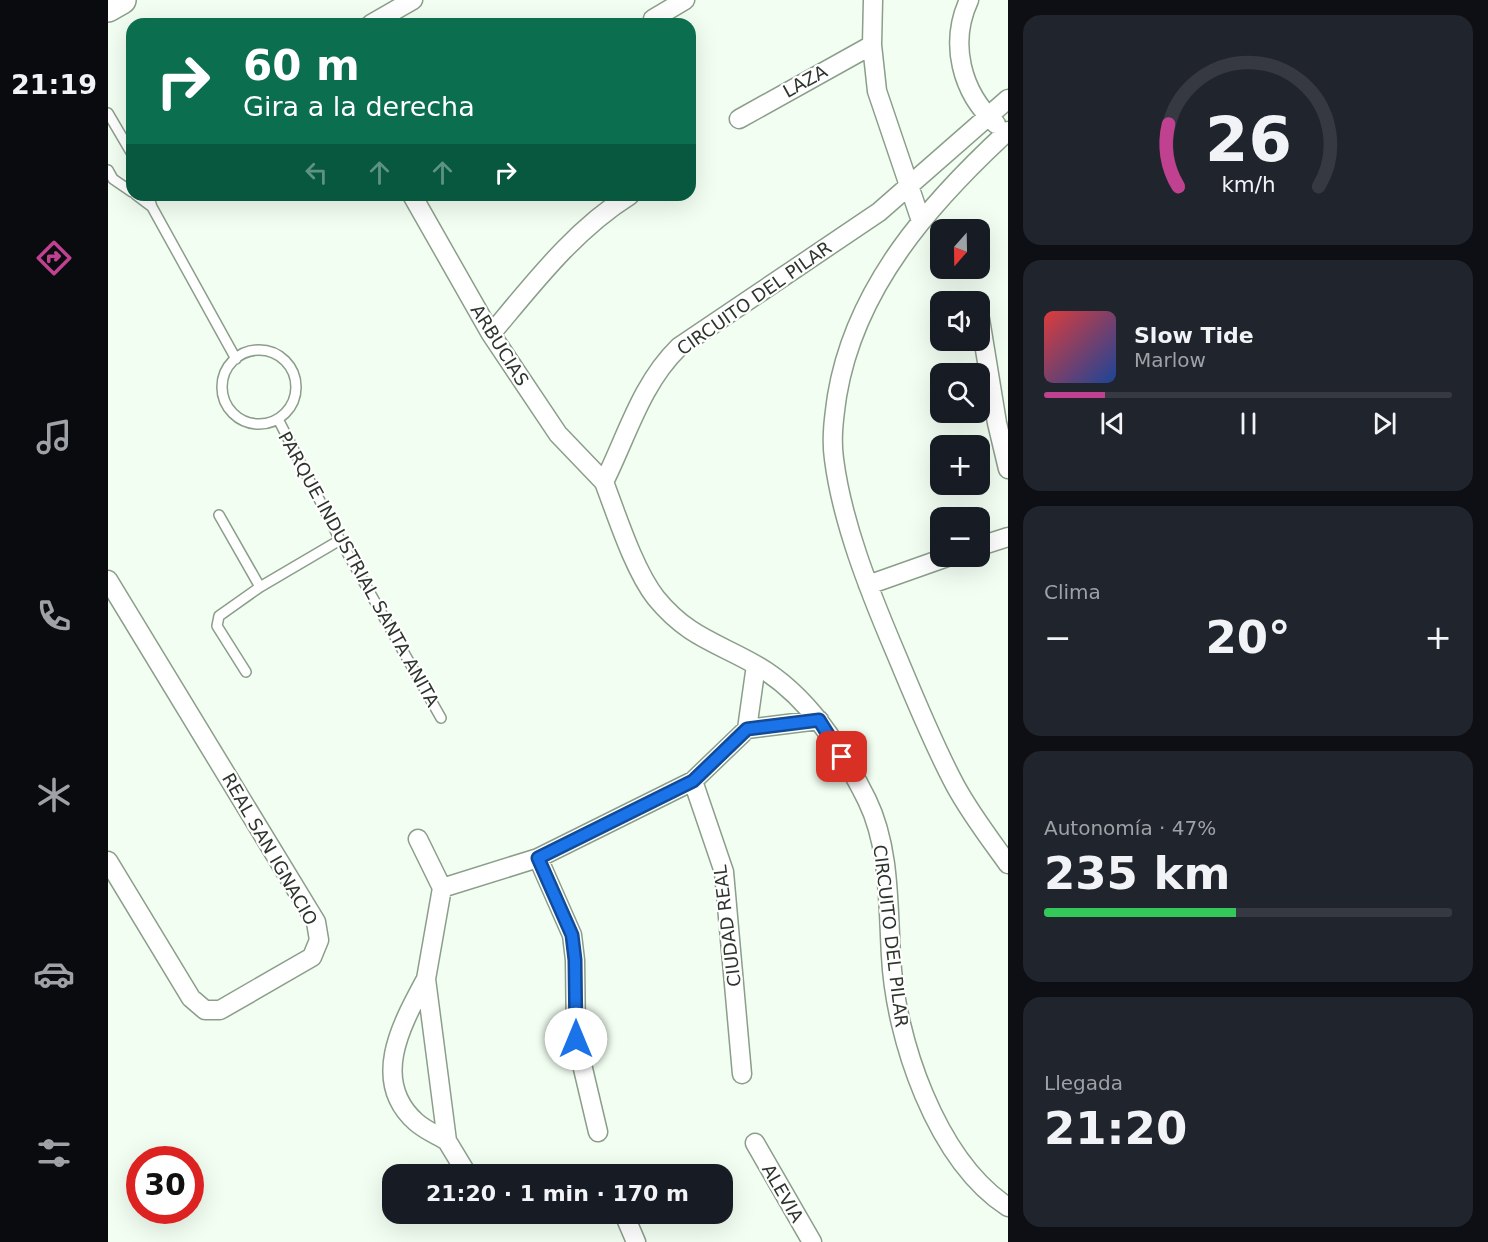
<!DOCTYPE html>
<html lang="es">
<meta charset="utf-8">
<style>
body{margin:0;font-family:"DejaVu Sans",sans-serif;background:#20242c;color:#f1f3f6;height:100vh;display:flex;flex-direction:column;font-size:22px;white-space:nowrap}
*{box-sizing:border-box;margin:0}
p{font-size:20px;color:#9ea1a6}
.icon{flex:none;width:33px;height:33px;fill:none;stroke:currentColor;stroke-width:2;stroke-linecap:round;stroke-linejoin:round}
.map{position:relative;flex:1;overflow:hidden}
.details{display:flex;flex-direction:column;gap:15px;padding:15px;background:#0d0f14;width:480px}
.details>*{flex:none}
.guide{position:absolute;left:18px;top:18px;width:570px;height:183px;border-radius:18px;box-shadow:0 6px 24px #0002;background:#0b6e4f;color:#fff;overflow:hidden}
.needle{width:39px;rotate:200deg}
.controls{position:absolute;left:822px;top:219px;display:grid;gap:12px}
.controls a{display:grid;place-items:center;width:60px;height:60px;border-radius:12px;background:#171b24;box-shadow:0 6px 24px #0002;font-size:30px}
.speed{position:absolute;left:18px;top:1146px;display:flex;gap:12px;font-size:30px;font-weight:700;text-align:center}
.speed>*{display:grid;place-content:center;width:78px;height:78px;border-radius:50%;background:#171b24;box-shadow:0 6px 24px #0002;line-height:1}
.speed .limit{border:9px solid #d22;background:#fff;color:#111}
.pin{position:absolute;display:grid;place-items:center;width:51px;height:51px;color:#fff;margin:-26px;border-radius:12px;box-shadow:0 3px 9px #0006}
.me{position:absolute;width:66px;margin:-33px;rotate:0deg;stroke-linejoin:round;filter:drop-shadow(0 0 4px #0008)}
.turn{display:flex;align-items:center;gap:21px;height:126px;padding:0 18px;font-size:27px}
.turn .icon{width:78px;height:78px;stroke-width:2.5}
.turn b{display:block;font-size:42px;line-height:51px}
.lanes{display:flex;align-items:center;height:57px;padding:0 18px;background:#0003;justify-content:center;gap:30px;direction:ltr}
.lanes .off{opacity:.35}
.big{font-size:45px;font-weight:600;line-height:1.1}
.details .card{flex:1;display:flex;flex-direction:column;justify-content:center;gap:9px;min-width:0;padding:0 21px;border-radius:18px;background:#20242c}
.details .dial{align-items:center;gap:0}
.dial svg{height:156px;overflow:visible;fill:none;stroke:#363941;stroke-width:7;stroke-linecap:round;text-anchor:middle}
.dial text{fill:#f1f3f6;stroke:none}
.song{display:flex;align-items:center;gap:18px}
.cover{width:72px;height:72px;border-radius:9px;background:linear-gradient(135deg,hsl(0 70% 55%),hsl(220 70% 35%))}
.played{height:6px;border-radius:3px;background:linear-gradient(90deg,#bf418f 15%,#363941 15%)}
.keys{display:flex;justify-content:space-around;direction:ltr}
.heat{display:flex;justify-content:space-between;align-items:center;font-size:33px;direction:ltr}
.charge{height:9px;border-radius:4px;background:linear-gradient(90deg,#34c759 47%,#363941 0)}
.trip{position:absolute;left:274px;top:1164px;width:351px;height:60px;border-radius:18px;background:#171b24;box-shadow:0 6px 24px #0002;font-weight:600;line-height:60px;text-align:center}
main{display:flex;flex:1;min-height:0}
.tabs{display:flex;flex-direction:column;width:108px;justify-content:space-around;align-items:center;background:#090b0e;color:#9ea1a6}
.tabs .icon{width:42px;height:42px}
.tabs .on{color:#bf418f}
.tabs b{font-size:27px;color:#f1f3f6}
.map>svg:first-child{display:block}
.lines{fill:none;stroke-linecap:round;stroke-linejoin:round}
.service-casing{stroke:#8b9e8a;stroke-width:12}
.minor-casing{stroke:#8b9e8a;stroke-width:21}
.primary-casing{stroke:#8b9e8a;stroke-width:30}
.service{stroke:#fff;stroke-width:9}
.minor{stroke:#fff;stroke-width:18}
.primary{stroke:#fff;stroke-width:27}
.route-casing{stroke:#114b97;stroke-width:15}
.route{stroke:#1a73e8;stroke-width:10}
.labels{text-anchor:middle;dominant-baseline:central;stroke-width:4.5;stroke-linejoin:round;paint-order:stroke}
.street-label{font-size:18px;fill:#2e352d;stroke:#fff}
</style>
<main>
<nav class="tabs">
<b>21:19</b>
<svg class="icon on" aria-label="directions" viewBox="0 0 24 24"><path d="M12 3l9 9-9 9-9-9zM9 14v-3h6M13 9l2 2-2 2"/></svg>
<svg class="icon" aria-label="music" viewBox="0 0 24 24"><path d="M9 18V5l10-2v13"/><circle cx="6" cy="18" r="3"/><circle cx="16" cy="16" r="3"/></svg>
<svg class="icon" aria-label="phone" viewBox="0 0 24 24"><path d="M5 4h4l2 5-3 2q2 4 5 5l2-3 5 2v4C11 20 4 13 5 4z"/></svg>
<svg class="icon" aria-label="climate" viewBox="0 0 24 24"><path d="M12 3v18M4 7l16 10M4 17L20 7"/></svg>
<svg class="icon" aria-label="car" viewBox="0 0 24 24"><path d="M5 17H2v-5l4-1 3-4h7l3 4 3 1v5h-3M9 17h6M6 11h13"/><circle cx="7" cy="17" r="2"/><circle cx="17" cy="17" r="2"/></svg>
<svg class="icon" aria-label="filters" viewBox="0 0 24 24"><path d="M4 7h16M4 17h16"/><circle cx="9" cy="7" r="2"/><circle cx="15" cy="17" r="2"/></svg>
</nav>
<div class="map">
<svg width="900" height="1242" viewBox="0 0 900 1242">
<rect width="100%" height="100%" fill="#f2fef2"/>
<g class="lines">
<g class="service-casing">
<path id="service" d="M0,113L24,154
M0,170L5,179L24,192
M28,195L44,207
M40,195L44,207L128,359
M114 387a37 37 0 1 1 74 0a37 37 0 1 1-74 0Z
M170,419L232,540L333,718
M111,515L152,587
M138,672L109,626L111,616L152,587L232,540"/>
</g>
<g class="minor-casing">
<path id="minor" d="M765,0L764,45L769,91L813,221
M861,0C841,43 853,92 888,124
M545,19L577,0
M263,24L305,0
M900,99L771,212L571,347C533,384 519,436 496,482C509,516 526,570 548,598C580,637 608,642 648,665C700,695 733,748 759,800C782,847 780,905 783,956C787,1038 828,1160 900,1207
M631,119L764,45
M900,131C822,203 747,287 729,396C726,417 723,438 726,459C734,522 761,590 786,649C805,694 824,742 847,785C862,813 882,839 900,864
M304,195L383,334L450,434L496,482
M872,319L889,423L900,469
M383,334C425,284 466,230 522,195
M872,546L900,537
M0,580L208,922L211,940L204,957L112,1010H97L83,998L0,861
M760,585L842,556
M639,729L648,665
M585,781L616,872L634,1074
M310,839L334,888L318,979L339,1141L359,1174
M430,858L464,935L467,960L468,1039L490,1132
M334,888L430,858L585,781L639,729L711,720
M318,979C295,1022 261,1080 308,1122C317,1130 329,1135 339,1141
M647,1143L704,1242
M516,1214L528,1242"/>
</g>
<g class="primary-casing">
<path id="primary" d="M0,8L14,0"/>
</g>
<use href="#service" class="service"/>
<use href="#minor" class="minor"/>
<use href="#primary" class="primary"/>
</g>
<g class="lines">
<g class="route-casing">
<path id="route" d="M468,1039L467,960L464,935L430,858L585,781L639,729L711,720L734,757"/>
</g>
<use href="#route" class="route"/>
</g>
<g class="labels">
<g class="street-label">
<text transform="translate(697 81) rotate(-29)">LAZA</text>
<text transform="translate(646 298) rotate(-35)">CIRCUITO DEL PILAR</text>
<text transform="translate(392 345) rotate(58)">ARBUCIAS</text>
<text transform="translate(251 569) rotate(61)">PARQUE INDUSTRIAL SANTA ANITA</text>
<text transform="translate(162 849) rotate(60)">REAL SAN IGNACIO</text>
<text transform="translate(619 926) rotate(-97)">CIUDAD REAL</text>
<text transform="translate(783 936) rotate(83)">CIRCUITO DEL PILAR</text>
<text transform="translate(675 1193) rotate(60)">ALEVIA</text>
</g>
</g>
</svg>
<div class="controls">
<a><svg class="needle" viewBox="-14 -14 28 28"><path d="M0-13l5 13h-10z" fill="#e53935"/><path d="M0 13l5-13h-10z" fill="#9ea1a6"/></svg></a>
<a><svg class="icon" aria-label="sound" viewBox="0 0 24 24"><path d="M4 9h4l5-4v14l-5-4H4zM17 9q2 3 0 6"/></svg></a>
<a><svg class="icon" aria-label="search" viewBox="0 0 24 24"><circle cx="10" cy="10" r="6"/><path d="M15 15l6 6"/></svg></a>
<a>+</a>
<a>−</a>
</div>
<div class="speed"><div class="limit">30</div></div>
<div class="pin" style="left:734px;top:757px;background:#d93025"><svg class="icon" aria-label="arrive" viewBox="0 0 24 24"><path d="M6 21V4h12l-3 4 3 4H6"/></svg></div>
<svg class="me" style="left:468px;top:1039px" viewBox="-20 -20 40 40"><circle r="19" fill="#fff"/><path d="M0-13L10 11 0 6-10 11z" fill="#1a73e8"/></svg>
<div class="trip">21:20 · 1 min · 170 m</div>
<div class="guide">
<div class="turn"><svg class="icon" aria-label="right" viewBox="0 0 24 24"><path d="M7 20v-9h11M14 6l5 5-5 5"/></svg><div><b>60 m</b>Gira a la derecha</div></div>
<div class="lanes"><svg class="icon off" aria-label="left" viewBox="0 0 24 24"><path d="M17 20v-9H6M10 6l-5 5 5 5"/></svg><svg class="icon off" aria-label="ahead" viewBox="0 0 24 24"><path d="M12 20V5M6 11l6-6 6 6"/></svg><svg class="icon off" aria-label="ahead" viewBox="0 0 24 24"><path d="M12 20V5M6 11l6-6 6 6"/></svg><svg class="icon" aria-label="right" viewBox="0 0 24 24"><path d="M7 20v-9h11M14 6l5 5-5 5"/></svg></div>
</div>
</div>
<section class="details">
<div class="card dial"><svg viewBox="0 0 100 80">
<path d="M14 69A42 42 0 1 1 86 69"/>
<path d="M14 69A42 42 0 0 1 9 37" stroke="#bf418f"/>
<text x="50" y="56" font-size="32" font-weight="700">26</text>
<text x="50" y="72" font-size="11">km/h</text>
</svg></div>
<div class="card">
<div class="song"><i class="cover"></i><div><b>Slow Tide</b><p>Marlow</p></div></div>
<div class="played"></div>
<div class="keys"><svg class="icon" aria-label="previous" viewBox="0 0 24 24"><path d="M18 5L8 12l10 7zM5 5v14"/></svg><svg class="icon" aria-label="pause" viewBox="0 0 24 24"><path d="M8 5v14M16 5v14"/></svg><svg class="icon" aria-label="next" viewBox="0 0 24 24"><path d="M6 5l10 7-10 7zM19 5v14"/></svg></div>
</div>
<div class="card"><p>Clima</p>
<div class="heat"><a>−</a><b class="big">20°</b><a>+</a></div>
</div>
<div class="card"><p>Autonomía · 47%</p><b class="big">235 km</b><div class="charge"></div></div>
<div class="card"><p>Llegada</p><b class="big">21:20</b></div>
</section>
</main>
